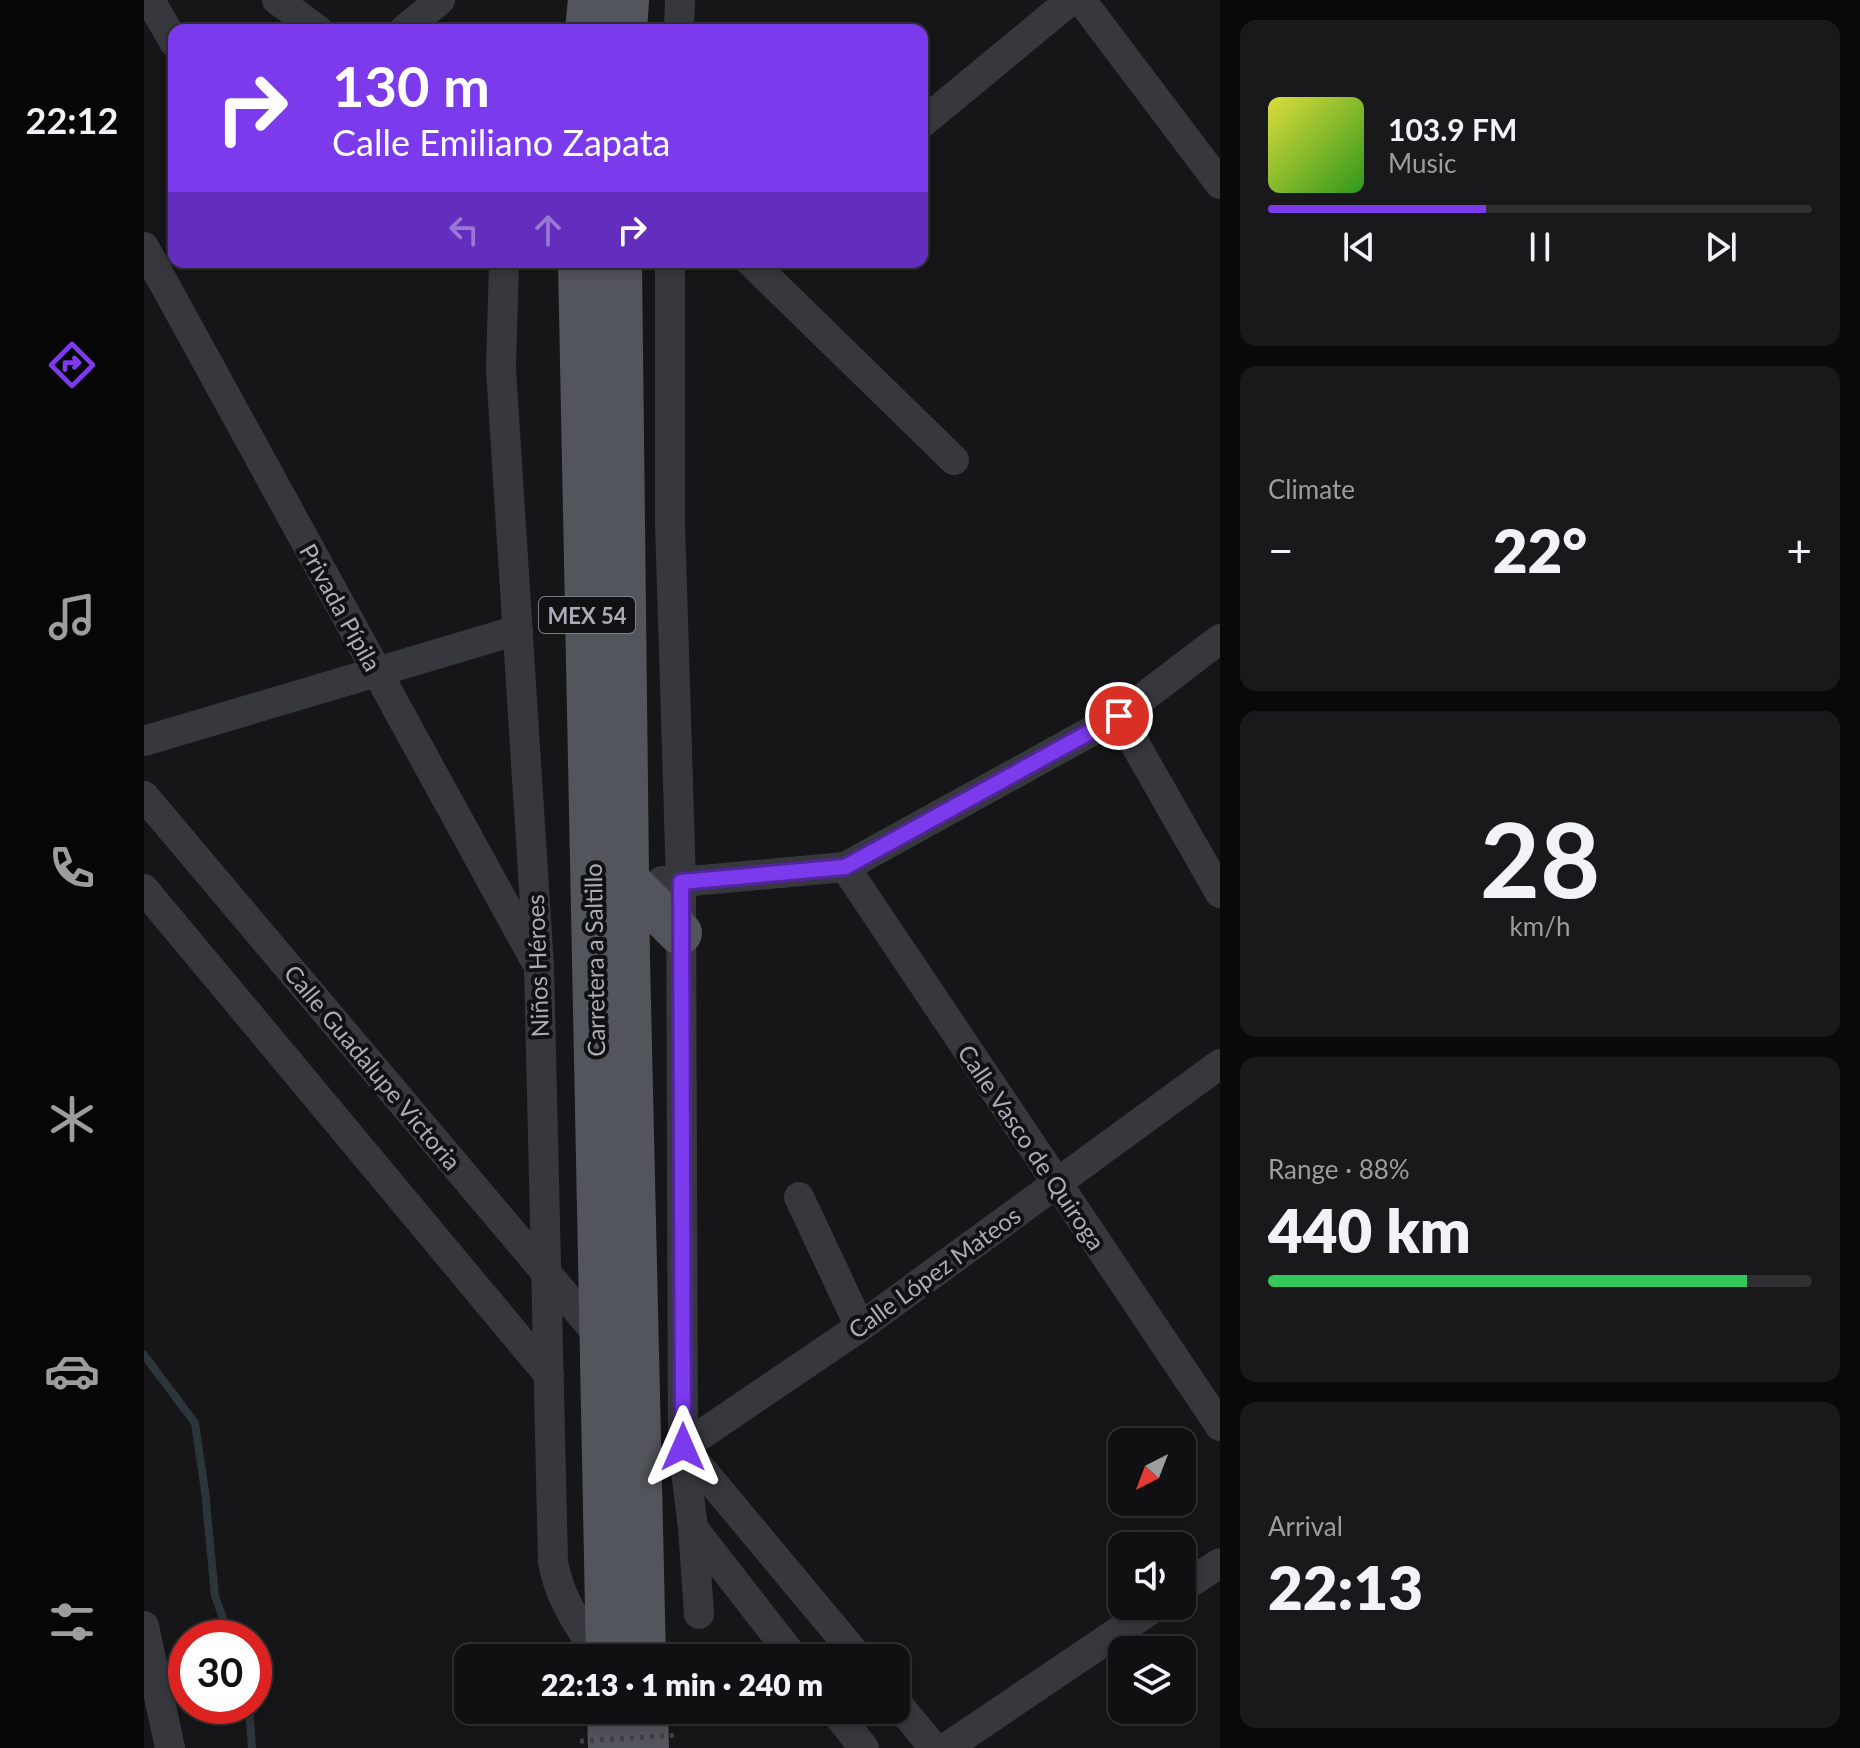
<!DOCTYPE html>
<meta charset="utf-8">
<style>
body{margin:0;font-family:Lato,sans-serif;background:#19191b;color:#f1f3f6;height:100vh;display:flex;flex-direction:column;font-size:30px;white-space:nowrap}
*{box-sizing:border-box;margin:0}
p{font-size:26px;color:#9c9d9f}
.icon{flex:none;width:44px;height:44px;fill:none;stroke:currentColor;stroke-width:2;stroke-linecap:round;stroke-linejoin:round}
.map{position:relative;flex:1;overflow:hidden}
.panel{display:flex;flex-direction:column;gap:20px;padding:20px;background:#09090a;width:640px}
.panel>*{flex:none}
.hud{position:absolute;left:24px;top:24px;width:760px;height:244px;border-radius:16px;box-shadow:0 4px 12px #0003,0 0 0 2px #303032;background:#7c3aed;color:#fff;overflow:hidden}
.needle{width:52px;rotate:222deg}
.tools{position:absolute;left:964px;top:1428px;display:grid;gap:16px}
.tools a{display:grid;place-items:center;width:88px;height:88px;border-radius:16px;background:#101012;box-shadow:0 4px 12px #0003,0 0 0 2px #303032;font-size:40px}
.speed{position:absolute;left:24px;top:1620px;display:flex;gap:16px;font-size:40px;font-weight:700;text-align:center}
.speed>*{display:grid;place-content:center;width:104px;height:104px;border-radius:50%;background:#101012;box-shadow:0 4px 12px #0003,0 0 0 2px #303032;line-height:1}
.speed .limit{border:12px solid #d22;background:#fff;color:#111}
.pin{position:absolute;display:grid;place-items:center;width:68px;height:68px;color:#fff;margin:-34px;border:4px solid #fff;border-radius:50%;box-shadow:0 2px 8px #0007}
.me{position:absolute;width:88px;margin:-44px;rotate:0deg;stroke-linejoin:round;filter:drop-shadow(0 0 6px #0008)}
.turn{display:flex;align-items:center;gap:28px;height:168px;padding:0 32px;font-size:36px}
.turn .icon{width:104px;height:104px;stroke-width:2.5}
.turn b{display:block;font-size:56px;line-height:68px}
.lanes{display:flex;align-items:center;height:76px;padding:0 32px;background:#0003;justify-content:center;gap:40px;direction:ltr}
.lanes .off{opacity:.35}
.big{font-size:60px;font-weight:800;line-height:1.1}
.panel .tile{flex:1;display:flex;flex-direction:column;justify-content:center;gap:12px;min-width:0;padding:0 28px;border-radius:16px;background:#19191b}
.panel .dial{align-items:center;gap:0}
.dial b{font-size:104px;line-height:1}
.song{display:flex;align-items:center;gap:24px}
.cover{width:96px;height:96px;border-radius:12px;background:linear-gradient(135deg,hsl(60 70% 55%),hsl(110 70% 35%))}
.played{height:8px;border-radius:4px;background:linear-gradient(90deg,#7c3aed 40%,#303032 40%)}
.keys{display:flex;justify-content:space-around;direction:ltr}
.heat{display:flex;justify-content:space-between;align-items:center;font-size:44px;direction:ltr}
.charge{height:12px;border-radius:6px;background:linear-gradient(90deg,#34c759 88%,#303032 0)}
.trip{position:absolute;left:310px;top:1644px;width:456px;height:80px;border-radius:16px;background:#101012;box-shadow:0 4px 12px #0003,0 0 0 2px #303032;font-weight:800;line-height:80px;text-align:center}
main{display:flex;flex:1;min-height:0}
.dock{display:flex;flex-direction:column;width:144px;justify-content:space-around;align-items:center;background:#060607;color:#9c9d9f}
.dock .icon{width:56px;height:56px}
.dock .active{color:#7c3aed}
.dock b{font-size:36px;color:#f1f3f6}
.map>svg:first-child{display:block}
.lines{fill:none;stroke-linecap:round;stroke-linejoin:round}
.stream{stroke:#2c353c;stroke-width:8}
.street{stroke:#37383d;stroke-width:30}
.primary{stroke:#53555c;stroke-width:44}
.path-bridge{stroke:#3d3f44;stroke-width:5;stroke-dasharray:4 6;stroke-linecap:butt}
.route-casing{stroke:#51269a;stroke-width:20}
.route{stroke:#7c3aed;stroke-width:14}
.labels{text-anchor:middle;dominant-baseline:central;stroke-width:8;stroke-linejoin:round;paint-order:stroke}
.shield{fill:#111113;stroke:#7b7e86;stroke-width:2}
.shield-label{font-size:22px;font-weight:bold;fill:#a8adb8}
.street-label{font-size:24px;fill:#a8adb8;stroke:#111113}
</style>
<main>
<nav class="dock">
<b>22:12</b>
<svg class="icon active" aria-label="directions" viewBox="0 0 24 24"><path d="M12 3l9 9-9 9-9-9zM9 14v-3h6M13 9l2 2-2 2"/></svg>
<svg class="icon" aria-label="music" viewBox="0 0 24 24"><path d="M9 18V5l10-2v13"/><circle cx="6" cy="18" r="3"/><circle cx="16" cy="16" r="3"/></svg>
<svg class="icon" aria-label="phone" viewBox="0 0 24 24"><path d="M5 4h4l2 5-3 2q2 4 5 5l2-3 5 2v4C11 20 4 13 5 4z"/></svg>
<svg class="icon" aria-label="climate" viewBox="0 0 24 24"><path d="M12 3v18M4 7l16 10M4 17L20 7"/></svg>
<svg class="icon" aria-label="car" viewBox="0 0 24 24"><path d="M5 17H2v-5l4-1 3-4h7l3 4 3 1v5h-3M9 17h6M6 11h13"/><circle cx="7" cy="17" r="2"/><circle cx="17" cy="17" r="2"/></svg>
<svg class="icon" aria-label="filters" viewBox="0 0 24 24"><path d="M4 7h16M4 17h16"/><circle cx="9" cy="7" r="2"/><circle cx="15" cy="17" r="2"/></svg>
</nav>
<div class="map">
<svg width="1076" height="1748" viewBox="0 0 1076 1748">
<rect width="100%" height="100%" fill="#161618"/>
<g class="lines">
<path class="stream" d="M0,1355L51,1423L61,1491L71,1596L86,1638
M105,1706L108,1748"/>
<path class="street" d="M6,0L30,42
M133,0L174,30
M937,0L1076,184
M260,30L296,0
M535,30L536,0
M778,123L927,0
M0,247L390,958
M360,262L357,369L395,967L409,1562C416,1601 435,1625 456,1658
M526,262V522L537,882L539,1447L549,1528L555,1614
M607,262L810,460
M975,716L1076,893
M0,741L374,630
M0,796L458,1339
M701,867L1076,1426
M518,881L537,882L701,867L975,716L1076,639
M0,889L405,1375
M655,1197L716,1327
M539,1447L716,1327L1076,1064
M539,1447L715,1658
M549,1528L650,1658
M1038,1588L1076,1563
M0,1626L26,1748
M752,1702L790,1748
M690,1710L720,1748
M802,1748L1012,1606"/>
<path class="primary" d="M443,30L446,0
M481,30L483,0
M436,262L464,1658
M476,262L484,960L500,1658
M484,881L536,933
M465,1710L466,1748
M502,1710L503,1748"/>
<path class="path-bridge" d="M436,1741L533,1735"/>
</g>
<g class="lines">
<g class="route-casing">
<path id="route" d="M539,1447L537,882L701,867L975,716"/>
</g>
<use href="#route" class="route"/>
</g>
<g class="labels">
<rect class="shield" x="395" y="597" width="96" height="36" rx="6"/>
<g class="shield-label">
<text x="443" y="615">MEX 54</text>
</g>
<g class="street-label">
<text transform="translate(197 607) rotate(61)">Privada Pípila</text>
<text transform="translate(450 960) rotate(-91)">Carretera a Saltillo</text>
<text transform="translate(393 966) rotate(-92)">Niños Héroes</text>
<text transform="translate(229 1067) rotate(50)">Calle Guadalupe Victoria</text>
<text transform="translate(888 1147) rotate(56)">Calle Vasco de Quiroga</text>
<text transform="translate(790 1272) rotate(-36)">Calle López Mateos</text>
</g>
</g>
</svg>
<div class="tools">
<a><svg class="needle" viewBox="-14 -14 28 28"><path d="M0-13l5 13h-10z" fill="#e53935"/><path d="M0 13l5-13h-10z" fill="#9c9d9f"/></svg></a>
<a><svg class="icon" aria-label="sound" viewBox="0 0 24 24"><path d="M4 9h4l5-4v14l-5-4H4zM17 9q2 3 0 6"/></svg></a>
<a><svg class="icon" aria-label="layers" viewBox="0 0 24 24"><path d="M12 4l9 5-9 5-9-5zM3 14l9 5 9-5"/></svg></a>
</div>
<div class="speed"><div class="limit">30</div></div>
<div class="pin" style="left:975px;top:716px;background:#d93025"><svg class="icon" aria-label="arrive" viewBox="0 0 24 24"><path d="M6 21V4h12l-3 4 3 4H6"/></svg></div>
<svg class="me" style="left:539px;top:1447px" viewBox="-20 -20 40 40"><path d="M0-17L14 15 0 8-14 15z" fill="#7c3aed" stroke="#fff" stroke-width="4"/></svg>
<div class="trip">22:13 · 1 min · 240 m</div>
<div class="hud">
<div class="turn"><svg class="icon" aria-label="right" viewBox="0 0 24 24"><path d="M7 20v-9h11M14 6l5 5-5 5"/></svg><div><b>130 m</b>Calle Emiliano Zapata</div></div>
<div class="lanes"><svg class="icon off" aria-label="left" viewBox="0 0 24 24"><path d="M17 20v-9H6M10 6l-5 5 5 5"/></svg><svg class="icon off" aria-label="ahead" viewBox="0 0 24 24"><path d="M12 20V5M6 11l6-6 6 6"/></svg><svg class="icon" aria-label="right" viewBox="0 0 24 24"><path d="M7 20v-9h11M14 6l5 5-5 5"/></svg></div>
</div>
</div>
<section class="panel">
<div class="tile">
<div class="song"><i class="cover"></i><div><b>103.9 FM</b><p>Music</p></div></div>
<div class="played"></div>
<div class="keys"><svg class="icon" aria-label="previous" viewBox="0 0 24 24"><path d="M18 5L8 12l10 7zM5 5v14"/></svg><svg class="icon" aria-label="pause" viewBox="0 0 24 24"><path d="M8 5v14M16 5v14"/></svg><svg class="icon" aria-label="next" viewBox="0 0 24 24"><path d="M6 5l10 7-10 7zM19 5v14"/></svg></div>
</div>
<div class="tile"><p>Climate</p>
<div class="heat"><a>−</a><b class="big">22°</b><a>+</a></div>
</div>
<div class="tile dial"><b>28</b><p>km/h</p></div>
<div class="tile"><p>Range · 88%</p><b class="big">440 km</b><div class="charge"></div></div>
<div class="tile"><p>Arrival</p><b class="big">22:13</b></div>
</section>
</main>
